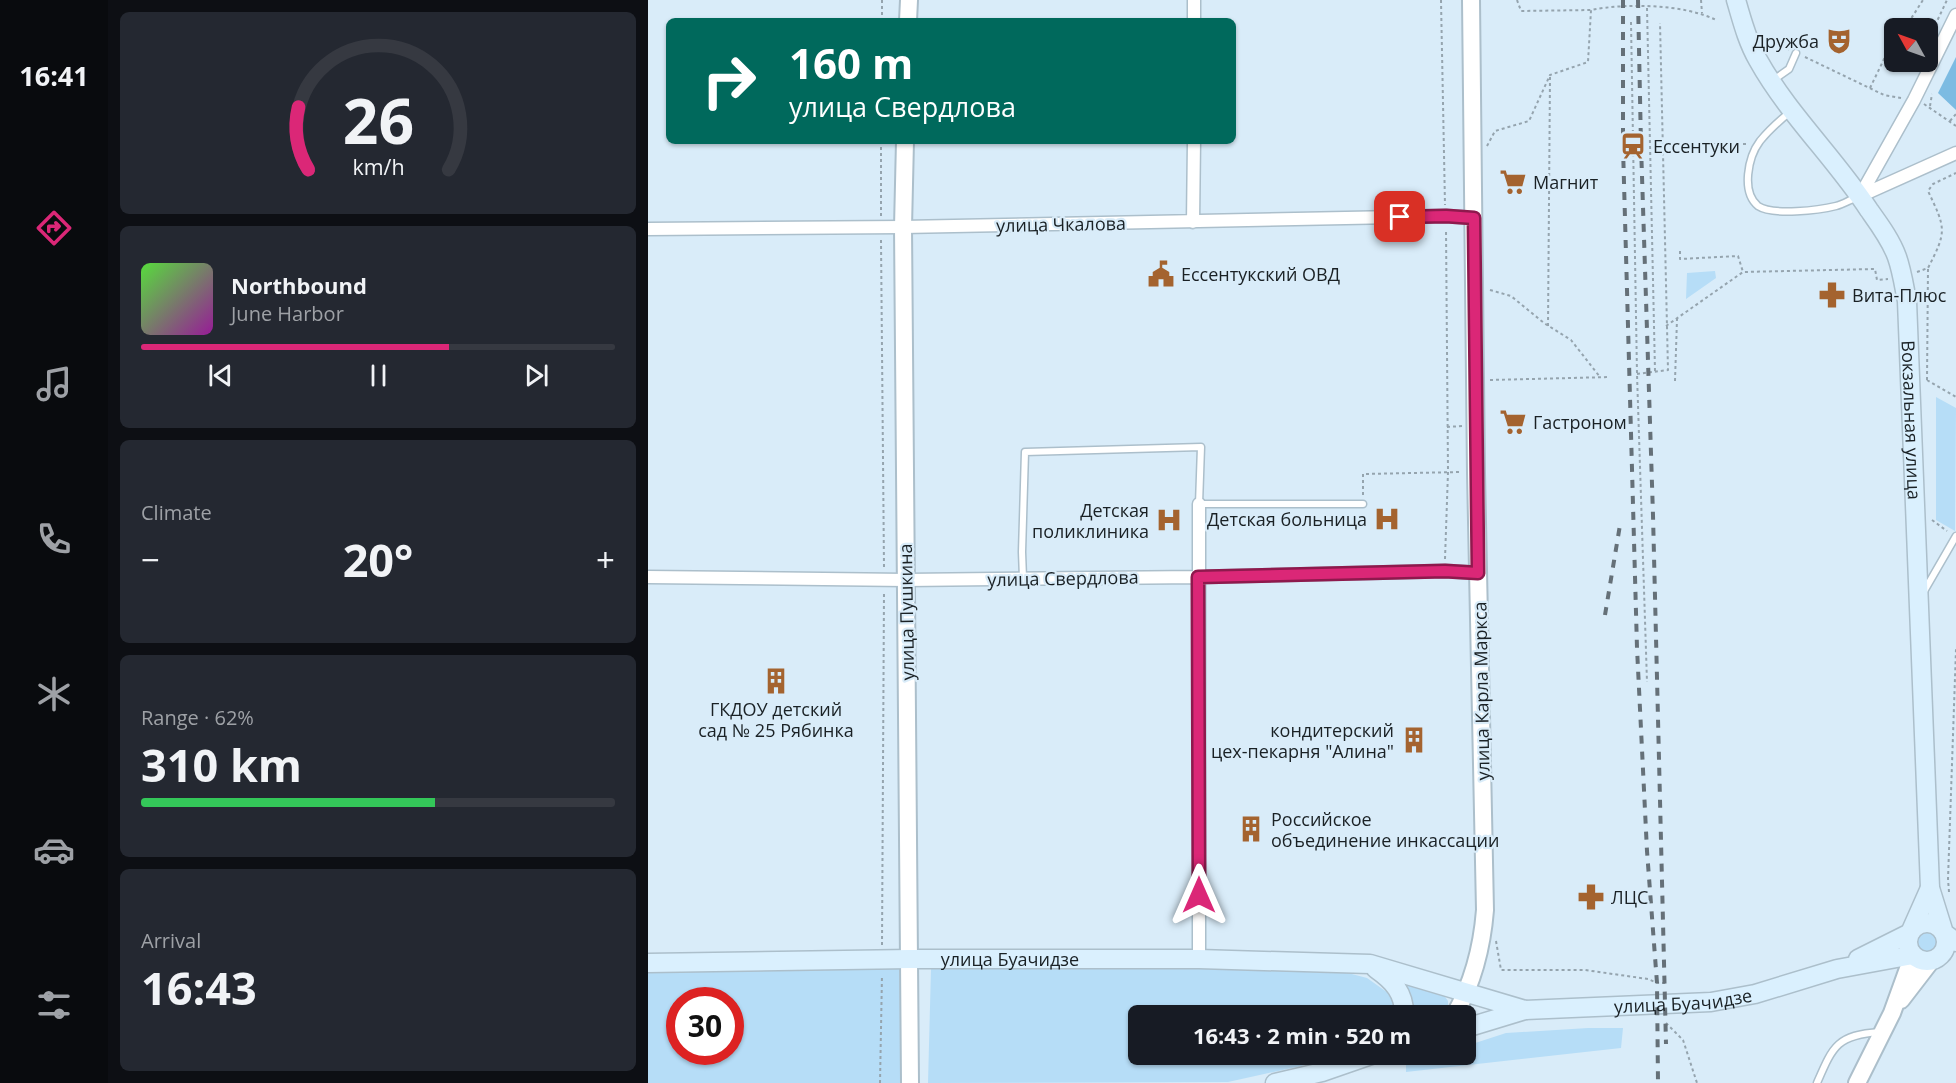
<!DOCTYPE html>
<meta charset="utf-8">
<style>
body{margin:0;font-family:"Open Sans",sans-serif;background:#242831;color:#f1f3f6;height:100vh;display:flex;flex-direction:column;font-size:22px;white-space:nowrap}
*{box-sizing:border-box;margin:0}
p{font-size:20px;color:#9ea1a6}
.icon{flex:none;width:33px;height:33px;fill:none;stroke:currentColor;stroke-width:2;stroke-linecap:round;stroke-linejoin:round}
.map{position:relative;flex:1;overflow:hidden}
.drawer{display:flex;flex-direction:column;gap:12px;padding:12px;background:#0d0f14;width:540px}
.drawer>*{flex:none}
.top-card{position:absolute;left:18px;top:18px;width:570px;height:126px;border-radius:9px;box-shadow:0 2px 4px #0004;background:#00695c;color:#fff;overflow:hidden}
.needle{width:39px;rotate:310deg}
.tools{position:absolute;left:1236px;top:18px;display:grid;gap:12px}
.tools a{display:grid;place-items:center;width:54px;height:54px;border-radius:9px;background:#171b24;box-shadow:0 2px 4px #0004;font-size:30px}
.speed{position:absolute;left:18px;top:987px;display:flex;gap:12px;font-size:30px;font-weight:700;text-align:center}
.speed>*{display:grid;place-content:center;width:78px;height:78px;border-radius:50%;background:#171b24;box-shadow:0 2px 4px #0004;line-height:1}
.speed .limit{border:9px solid #d22;background:#fff;color:#111}
.pin{position:absolute;display:grid;place-items:center;width:51px;height:51px;color:#fff;margin:-26px;border-radius:12px;box-shadow:0 3px 9px #0006}
.me{position:absolute;width:66px;margin:-33px;rotate:0deg;stroke-linejoin:round;filter:drop-shadow(0 0 4px #0008)}
.turn{display:flex;align-items:center;gap:21px;height:126px;padding:0 24px;font-size:27px}
.turn .icon{width:78px;height:78px;stroke-width:2.5}
.turn b{display:block;font-size:42px;line-height:51px}
.big{font-size:45px;font-weight:700;line-height:1.1}
.drawer .card{flex:1;display:flex;flex-direction:column;justify-content:center;gap:9px;min-width:0;padding:0 21px;border-radius:9px;background:#242831}
.drawer .dial{align-items:center;gap:0}
.dial svg{height:156px;overflow:visible;fill:none;stroke:#363941;stroke-width:7;stroke-linecap:round;text-anchor:middle}
.dial text{fill:#f1f3f6;stroke:none}
.song{display:flex;align-items:center;gap:18px}
.cover{width:72px;height:72px;border-radius:9px;background:linear-gradient(135deg,hsl(110 70% 55%),hsl(300 70% 35%))}
.played{height:6px;border-radius:3px;background:linear-gradient(90deg,#db2777 65%,#363941 65%)}
.keys{display:flex;justify-content:space-around;direction:ltr}
.heat{display:flex;justify-content:space-between;align-items:center;font-size:33px;direction:ltr}
.charge{height:9px;border-radius:4px;background:linear-gradient(90deg,#34c759 62%,#363941 0)}
.trip{position:absolute;left:480px;top:1005px;width:348px;height:60px;border-radius:9px;background:#171b24;box-shadow:0 2px 4px #0004;font-weight:700;line-height:60px;text-align:center}
main{display:flex;flex:1;min-height:0}
.dock{display:flex;flex-direction:column;width:108px;justify-content:space-around;align-items:center;background:#090b0e;color:#9ea1a6}
.dock .icon{width:42px;height:42px}
.dock .selected{color:#db2777}
.dock b{font-size:27px;color:#f1f3f6}
.map>svg:first-child{display:block}
.green{fill:#b6ddf7;fill-rule:evenodd}
.forest{fill:#7cbbe2}
.lines{fill:none;stroke-linecap:round;stroke-linejoin:round}
.service-casing{stroke:#acbfcb;stroke-width:9}
.minor-casing{stroke:#acbfcb;stroke-width:15}
.tertiary-casing{stroke:#acbfcb;stroke-width:20}
.secondary-casing{stroke:#acbfcb;stroke-width:21}
.path{stroke:#95a4ae;stroke-width:2;stroke-dasharray:3 3;stroke-linecap:butt}
.service{stroke:#fff;stroke-width:6}
.minor{stroke:#fff;stroke-width:12}
.tertiary{stroke:#fff;stroke-width:16}
.secondary{stroke:#daf0fe;stroke-width:18}
.rail{stroke:#657078;stroke-width:4;stroke-dasharray:8 8;stroke-linecap:butt}
.route-casing{stroke:#8e194d;stroke-width:15}
.route{stroke:#db2777;stroke-width:10}
.labels{text-anchor:middle;dominant-baseline:central;stroke-width:4.5;stroke-linejoin:round;paint-order:stroke}
.poi-label{font-size:18px;fill:#1a2125;stroke:#d9ecf9;text-anchor:start}
.street-label{font-size:18px;fill:#1a2125;stroke:#d9ecf9}
</style>
<main>
<nav class="dock">
<b>16:41</b>
<svg class="icon selected" aria-label="directions" viewBox="0 0 24 24"><path d="M12 3l9 9-9 9-9-9zM9 14v-3h6M13 9l2 2-2 2"/></svg>
<svg class="icon" aria-label="music" viewBox="0 0 24 24"><path d="M9 18V5l10-2v13"/><circle cx="6" cy="18" r="3"/><circle cx="16" cy="16" r="3"/></svg>
<svg class="icon" aria-label="phone" viewBox="0 0 24 24"><path d="M5 4h4l2 5-3 2q2 4 5 5l2-3 5 2v4C11 20 4 13 5 4z"/></svg>
<svg class="icon" aria-label="climate" viewBox="0 0 24 24"><path d="M12 3v18M4 7l16 10M4 17L20 7"/></svg>
<svg class="icon" aria-label="car" viewBox="0 0 24 24"><path d="M5 17H2v-5l4-1 3-4h7l3 4 3 1v5h-3M9 17h6M6 11h13"/><circle cx="7" cy="17" r="2"/><circle cx="17" cy="17" r="2"/></svg>
<svg class="icon" aria-label="filters" viewBox="0 0 24 24"><path d="M4 7h16M4 17h16"/><circle cx="9" cy="7" r="2"/><circle cx="15" cy="17" r="2"/></svg>
</nav>
<section class="drawer">
<div class="card dial"><svg viewBox="0 0 100 80">
<path d="M14 69A42 42 0 1 1 86 69"/>
<path d="M14 69A42 42 0 0 1 9 37" stroke="#db2777"/>
<text x="50" y="56" font-size="32" font-weight="700">26</text>
<text x="50" y="72" font-size="11">km/h</text>
</svg></div>
<div class="card">
<div class="song"><i class="cover"></i><div><b>Northbound</b><p>June Harbor</p></div></div>
<div class="played"></div>
<div class="keys"><svg class="icon" aria-label="previous" viewBox="0 0 24 24"><path d="M18 5L8 12l10 7zM5 5v14"/></svg><svg class="icon" aria-label="pause" viewBox="0 0 24 24"><path d="M8 5v14M16 5v14"/></svg><svg class="icon" aria-label="next" viewBox="0 0 24 24"><path d="M6 5l10 7-10 7zM19 5v14"/></svg></div>
</div>
<div class="card"><p>Climate</p>
<div class="heat"><a>−</a><b class="big">20°</b><a>+</a></div>
</div>
<div class="card"><p>Range · 62%</p><b class="big">310 km</b><div class="charge"></div></div>
<div class="card"><p>Arrival</p><b class="big">16:43</b></div>
</section>
<div class="map">
<svg width="1308" height="1083" viewBox="0 0 1308 1083">
<rect width="100%" height="100%" fill="#d9ecf9"/>
<path class="green" d="M1067,271L1068,278L1038,299L1039,273Z
M1288,397L1308,408L1307,531L1288,520Z
M1265 941a13 13 0 1 1 26 0a13 13 0 1 1-26 0Z
M583,966L681,968L719,978L743,995L747,1015L490,1016V1054L688,1055L653,1066L580,1082L280,1083L283,969Z
M257,969L255,1083H0V970ZM32,1000H82V1052H32Z
M753,981L795,994L800,1001V1015H764L762,996Z
M940,1028H975L973,1048L758,1072V1064L788,1055L818,1054V1046L858,1033Z"/>
<path class="forest" d="M1308,57V110L1290,93Z"/>
<g class="lines">
<g class="service-casing">
<path id="service" d="M1124,81L1141,69L1148,53
M1142,112C1131,121 1121,130 1112,141C1100,157 1093,192 1110,206C1125,216 1172,210 1188,206C1196,204 1203,199 1210,197
M375,578L374,552L377,452L553,447L551,504H715
M1275,593L1308,536
M1169,1083C1185,1046 1189,1035 1232,1032"/>
</g>
<g class="minor-casing">
<path id="minor" d="M546,21V0
M1212,196L1266,100L1308,15
M1212,196L1308,153
M545,222L546,141
M0,229L255,227L798,216L826,218
M551,504V959
M0,577L258,580L550,577L797,571L830,573"/>
</g>
<g class="tertiary-casing">
<path id="tertiary" d="M260,21L261,0
M257,141L255,227L262,1083
M1253,1000L1283,961
M806,1016C825,983 834,948 837,910L828,473L823,0
M1209,1083L1244,1013L1265,955"/>
</g>
<g class="secondary-casing">
<g id="secondary">
<path id="s1" d="M1088,0C1094,20 1099,41 1110,60C1140,114 1187,158 1221,210C1231,224 1243,240 1249,257C1254,271 1256,286 1259,301L1282,888L1296,933L1308,942"/>
<circle cx="1279" cy="942" r="19"/>
<path d="M1210,959L1262,933L1282,888"/>
<path id="s2" d="M0,963L262,959H551L722,964L877,1010"/>
<path d="M728,969C745,981 757,993 756,1016"/>
<path id="s3" d="M818,1028L877,1010L1063,1002L1107,994L1189,969L1265,955"/>
<path d="M627,1083L674,1072L726,1054"/>
</g>
</g>
<path class="path" d="M793,0L797,205
M869,0L873,11L943,10
M1053,0L1054,13
M999,8L1007,371
M234,21V0
M983,22L989,374L999,682
M1257,28L1275,0
M1282,36L1299,0
M1119,40L1141,50
M1157,57L1236,95L1253,98
M1222,88L1238,55L1246,45
M1276,104L1308,126
M1282,106L1284,94
M1302,121L1308,114
M1065,144H1098
M839,146L847,131L881,121L902,75L940,62L943,10C978,3 1036,4 1068,20
M233,216V141
M233,240L236,567
M1032,251V259L1090,256L1095,272
M1269,272L1280,268C1299,231 1298,229 1280,191L1285,184L1308,173
M842,290L863,296L896,323L923,340L952,377
M900,326L902,76
M1018,326L1095,272L1227,269L1229,280L1240,279
M989,374L1020,370L1012,23
M842,380L962,377
M1279,380L1280,268
M1279,380L1308,397
M1027,381L1029,319
M799,427L814,426
M715,495V474L814,472
M1284,520L1299,531
M797,559L800,472L798,229
M1301,892L1300,879L1308,649
M848,941L853,970H937L1000,979L1009,983H1017
M234,945L236,591
M1018,1023L1035,1040L1049,1083
M232,1083L234,975"/>
<use href="#service" class="service"/>
<use href="#minor" class="minor"/>
<use href="#tertiary" class="tertiary"/>
<use href="#secondary" class="secondary"/>
<path class="rail" d="M975,0V147L989,648L999,851L1009,983L1010,1083
M990,0L993,145L1005,515L1018,1044
M957,615L972,525"/>
</g>
<g class="lines">
<g class="route-casing">
<path id="route" d="M551,895L550,577L797,571L830,573L826,218L798,216L752,217"/>
</g>
<use href="#route" class="route"/>
</g>
<defs>
<g id="theatre-bare" transform="scale(2.07)"><path d="M-5-5.5Q0-4 5-5.5V0Q5 5 0 6Q-5 5-5 0ZM-3.3-2.5H-1v1.5H-3.3ZM1-2.5H3.3v1.5H1ZM-2.8 1Q0 5.5 2.8 1Z" fill="#a4632f" stroke="#d9ecf9" stroke-width="2.5" paint-order="stroke"/></g>
<g id="station-bare" transform="scale(2.07)"><path d="M-3-6H3Q5-6 5-4V2Q5 4 3 4L4.5 6H3L1.5 4h-3L-3 6H-4.5L-3 4Q-5 4-5 2V-4Q-5-6-3-6ZM-3.5-4v3h7v-3ZM-3.5 1v1.5H-2V1ZM2 1v1.5H3.5V1Z" fill="#a4632f" stroke="#d9ecf9" stroke-width="2.5" paint-order="stroke"/></g>
<g id="supermarket-bare" transform="scale(2.07)"><path d="M-6-5.5h2.5l.6 2H6L4.5 2H-2.5L-4.4-4H-6ZM-1.5 3.2a1.3 1.3 0 1 0 .1 0ZM3 3.2a1.3 1.3 0 1 0 .1 0Z" fill="#a4632f" stroke="#d9ecf9" stroke-width="2.5" paint-order="stroke"/></g>
<g id="civic-bare" transform="scale(2.07)"><path d="M-.6-6.5H3V-4.5H.6V-3L4-1V1h2V6H-6V1h2V-1L-.6-3ZM-1.2 2.5V6h2.4V2.5Z" fill="#a4632f" stroke="#d9ecf9" stroke-width="2.5" paint-order="stroke"/></g>
<g id="pharmacy-bare" transform="scale(2.07)"><path d="M-2-6h4v4h4v4h-4v4h-4v-4h-4v-4h4Z" fill="#a4632f" stroke="#d9ecf9" stroke-width="2.5" paint-order="stroke"/></g>
<g id="hospital-bare" transform="scale(2.07)"><path d="M-5-5h3v3.5h4V-5h3V5h-3V1.5h-4V5h-3Z" fill="#a4632f" stroke="#d9ecf9" stroke-width="2.5" paint-order="stroke"/></g>
<g id="building-bare" transform="scale(2.07)"><path d="M-4-6H4V6H1V3H-1V6H-4ZM-2.5-4.3h1.7v1.8h-1.7ZM.8-4.3h1.7v1.8H.8ZM-2.5-1h1.7V.8h-1.7ZM.8-1h1.7V.8H.8Z" fill="#a4632f" stroke="#d9ecf9" stroke-width="2.5" paint-order="stroke"/></g>
</defs>
<g fill-rule="evenodd">
<use href="#theatre-bare" x="1191" y="41"/>
<use href="#station-bare" x="985" y="146"/>
<use href="#supermarket-bare" x="865" y="182"/>
<use href="#civic-bare" x="513" y="274"/>
<use href="#pharmacy-bare" x="1184" y="295"/>
<use href="#supermarket-bare" x="865" y="422"/>
<use href="#hospital-bare" x="739" y="519"/>
<use href="#hospital-bare" x="521" y="520"/>
<use href="#building-bare" x="128" y="681"/>
<use href="#building-bare" x="766" y="740"/>
<use href="#building-bare" x="603" y="829"/>
<use href="#pharmacy-bare" x="943" y="897"/>
</g>
<g class="labels">
<g class="poi-label">
<text x="1171" y="41" text-anchor="end">Дружба</text>
<text x="1005" y="146">Ессентуки</text>
<text x="885" y="182">Магнит</text>
<text x="533" y="274">Ессентукский ОВД</text>
<text x="1204" y="295">Вита-Плюс</text>
<text x="885" y="422">Гастроном</text>
<text x="501" y="510" text-anchor="end">Детская<tspan x="501" dy="21">поликлиника</tspan></text>
<text x="719" y="519" text-anchor="end">Детская больница</text>
<text x="128" y="709" text-anchor="middle">ГКДОУ детский<tspan x="128" dy="21">сад № 25 Рябинка</tspan></text>
<text x="746" y="730" text-anchor="end">кондитерский<tspan x="746" dy="21">цех-пекарня "Алина"</tspan></text>
<text x="623" y="819">Российское<tspan x="623" dy="21">объединение инкассации</tspan></text>
<text x="963" y="897">ЛЦС</text>
</g>
<g class="street-label">
<text transform="translate(413 224) rotate(-1)">улица Чкалова</text>
<text stroke="none"><textPath href="#s1" startOffset="470">Вокзальная улица</textPath></text>
<text transform="translate(415 578) rotate(-1)">улица Свердлова</text>
<text transform="translate(258 612) rotate(-91)">улица Пушкина</text>
<text transform="translate(833 691) rotate(-91)">улица Карла Маркса</text>
<text stroke="none"><textPath href="#s2" startOffset="362">улица Буачидзе</textPath></text>
<text stroke="none"><textPath href="#s3" startOffset="220">улица Буачидзе</textPath></text>
</g>
</g>
</svg>
<div class="tools">
<a><svg class="needle" viewBox="-14 -14 28 28"><path d="M0-13l5 13h-10z" fill="#e53935"/><path d="M0 13l5-13h-10z" fill="#9ea1a6"/></svg></a>
</div>
<div class="speed"><div class="limit">30</div></div>
<div class="pin" style="left:752px;top:217px;background:#d93025"><svg class="icon" aria-label="arrive" viewBox="0 0 24 24"><path d="M6 21V4h12l-3 4 3 4H6"/></svg></div>
<svg class="me" style="left:551px;top:895px" viewBox="-20 -20 40 40"><path d="M0-17L14 15 0 8-14 15z" fill="#db2777" stroke="#fff" stroke-width="4"/></svg>
<div class="trip">16:43 · 2 min · 520 m</div>
<div class="top-card">
<div class="turn"><svg class="icon" aria-label="right" viewBox="0 0 24 24"><path d="M7 20v-9h11M14 6l5 5-5 5"/></svg><div><b>160 m</b>улица Свердлова</div></div>
</div>
</div>
</main>
